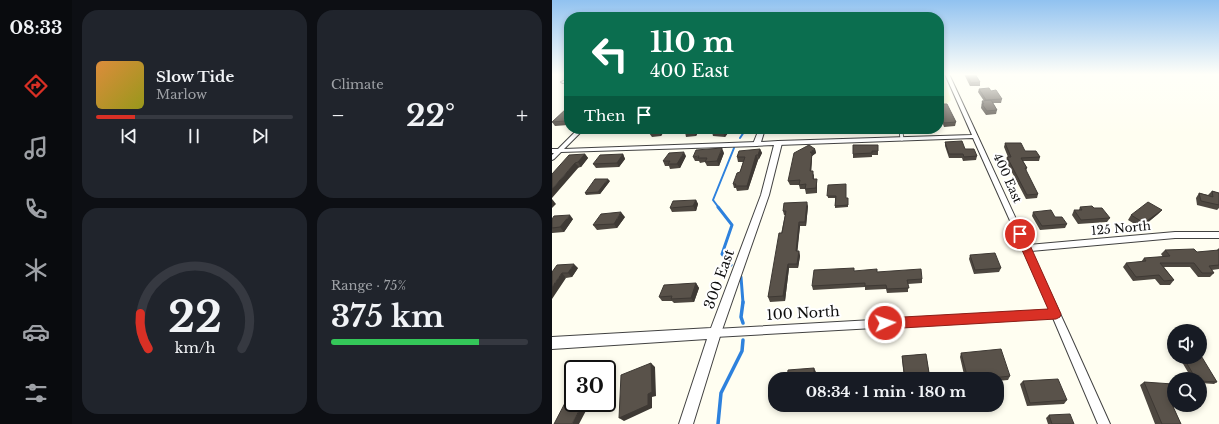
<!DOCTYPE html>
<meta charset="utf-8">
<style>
body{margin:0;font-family:"Libre Baskerville",serif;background:#20242c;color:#f1f3f6;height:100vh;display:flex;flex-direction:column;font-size:15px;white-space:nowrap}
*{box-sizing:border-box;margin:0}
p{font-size:13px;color:#9ea1a6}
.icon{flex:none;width:22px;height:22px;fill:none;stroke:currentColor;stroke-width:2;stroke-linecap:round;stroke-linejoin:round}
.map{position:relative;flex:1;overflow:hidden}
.side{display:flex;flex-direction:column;gap:10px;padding:10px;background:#0d0f14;width:480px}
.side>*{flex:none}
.hud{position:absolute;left:12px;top:12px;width:380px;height:122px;border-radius:16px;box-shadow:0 2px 6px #0003;background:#0b6e4f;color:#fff;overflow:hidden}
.controls{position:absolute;left:615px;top:324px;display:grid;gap:8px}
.controls a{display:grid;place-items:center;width:40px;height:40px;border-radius:50%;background:#171b24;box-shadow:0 2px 6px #0003;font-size:20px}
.speed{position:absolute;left:12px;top:360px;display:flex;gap:8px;font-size:20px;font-weight:700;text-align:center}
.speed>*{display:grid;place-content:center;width:52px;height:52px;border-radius:50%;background:#171b24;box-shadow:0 2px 6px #0003;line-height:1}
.speed .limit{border:2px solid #111;border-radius:6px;background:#fff;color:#111}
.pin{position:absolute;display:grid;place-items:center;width:34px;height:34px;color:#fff;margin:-17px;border:2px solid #fff;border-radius:50%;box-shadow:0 1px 4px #0007}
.me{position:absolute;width:44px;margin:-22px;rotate:87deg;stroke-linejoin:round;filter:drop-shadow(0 0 3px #0008)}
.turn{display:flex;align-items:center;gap:14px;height:84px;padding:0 20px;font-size:18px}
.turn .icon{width:52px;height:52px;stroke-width:2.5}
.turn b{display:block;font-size:28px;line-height:34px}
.then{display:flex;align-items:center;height:38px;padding:0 20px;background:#0003;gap:8px;font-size:15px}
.big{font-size:30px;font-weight:700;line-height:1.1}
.side .widget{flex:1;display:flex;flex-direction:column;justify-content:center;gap:6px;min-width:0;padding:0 14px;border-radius:16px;background:#20242c}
.side .dial{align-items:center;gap:0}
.dial svg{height:104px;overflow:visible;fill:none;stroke:#363941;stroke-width:7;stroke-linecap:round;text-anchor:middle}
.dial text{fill:#f1f3f6;stroke:none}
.song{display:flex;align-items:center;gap:12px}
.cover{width:48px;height:48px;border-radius:6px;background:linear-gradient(135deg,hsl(30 70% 55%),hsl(60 70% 35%))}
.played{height:4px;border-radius:2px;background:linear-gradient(90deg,#d93025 20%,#363941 20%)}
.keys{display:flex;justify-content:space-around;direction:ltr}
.heat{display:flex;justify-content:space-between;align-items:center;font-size:22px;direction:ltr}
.charge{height:6px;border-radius:3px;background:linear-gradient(90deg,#34c759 75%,#363941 0)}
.side .tiles{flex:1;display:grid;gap:10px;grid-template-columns:repeat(2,1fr)}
.trip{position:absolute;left:216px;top:372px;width:236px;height:40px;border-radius:16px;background:#171b24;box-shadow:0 2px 6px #0003;font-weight:700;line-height:40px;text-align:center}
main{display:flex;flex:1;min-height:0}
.dock{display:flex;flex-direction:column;width:72px;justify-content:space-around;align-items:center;background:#090b0e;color:#9ea1a6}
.dock .icon{width:28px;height:28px}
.dock .active{color:#d93025}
.dock b{font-size:18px;color:#f1f3f6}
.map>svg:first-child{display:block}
.farmland{fill:#f7f9cd}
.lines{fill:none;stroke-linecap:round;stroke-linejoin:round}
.stream-far3{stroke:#2d81dd;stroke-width:1.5}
.stream-far2{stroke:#2d81dd;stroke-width:2}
.stream-far1{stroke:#2d81dd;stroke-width:3}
.stream{stroke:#2d81dd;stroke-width:3.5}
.service-far1-casing{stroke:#424242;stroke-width:4}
.service-casing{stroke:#424242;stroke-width:4.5}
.minor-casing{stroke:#424242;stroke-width:2}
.tertiary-casing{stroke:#424242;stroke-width:2}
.service-far1{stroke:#fff;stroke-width:2.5}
.service{stroke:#fff;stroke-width:3}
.minor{fill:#fff;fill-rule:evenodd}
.tertiary{fill:#fff;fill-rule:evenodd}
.wall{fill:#4d4740}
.shaded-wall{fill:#3e3934}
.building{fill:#59524a;stroke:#3e3934}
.route{fill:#d93025;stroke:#8d1f18}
.labels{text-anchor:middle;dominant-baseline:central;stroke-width:4;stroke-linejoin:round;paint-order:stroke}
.street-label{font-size:12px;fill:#0f0f0f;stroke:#fff}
.near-street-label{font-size:14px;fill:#0f0f0f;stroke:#fff}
</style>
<main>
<nav class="dock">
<b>08:33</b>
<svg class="icon active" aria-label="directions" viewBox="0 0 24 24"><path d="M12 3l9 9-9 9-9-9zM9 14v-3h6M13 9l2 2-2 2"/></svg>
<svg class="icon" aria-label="music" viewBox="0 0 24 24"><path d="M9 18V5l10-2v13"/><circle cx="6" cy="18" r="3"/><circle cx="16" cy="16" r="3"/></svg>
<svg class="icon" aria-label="phone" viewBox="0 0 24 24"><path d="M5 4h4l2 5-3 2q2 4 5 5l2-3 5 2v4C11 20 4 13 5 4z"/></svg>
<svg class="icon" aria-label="climate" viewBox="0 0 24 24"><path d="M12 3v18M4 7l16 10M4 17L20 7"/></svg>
<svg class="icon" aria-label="car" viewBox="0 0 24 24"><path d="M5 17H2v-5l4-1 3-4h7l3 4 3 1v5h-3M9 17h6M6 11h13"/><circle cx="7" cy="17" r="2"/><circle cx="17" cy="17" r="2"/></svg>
<svg class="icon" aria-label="filters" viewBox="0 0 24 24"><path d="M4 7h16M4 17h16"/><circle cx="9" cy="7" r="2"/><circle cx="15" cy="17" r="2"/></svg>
</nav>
<section class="side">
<div class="tiles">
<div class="widget">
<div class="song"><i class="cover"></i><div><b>Slow Tide</b><p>Marlow</p></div></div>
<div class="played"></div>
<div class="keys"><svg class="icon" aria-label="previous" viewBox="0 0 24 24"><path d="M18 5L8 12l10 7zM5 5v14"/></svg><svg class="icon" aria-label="pause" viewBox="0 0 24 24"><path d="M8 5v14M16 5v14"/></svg><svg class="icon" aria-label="next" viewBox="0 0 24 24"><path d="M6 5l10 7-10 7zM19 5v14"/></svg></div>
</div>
<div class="widget"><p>Climate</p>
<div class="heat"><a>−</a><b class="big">22°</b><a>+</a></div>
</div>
<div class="widget dial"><svg viewBox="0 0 100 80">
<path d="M14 69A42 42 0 1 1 86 69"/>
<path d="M14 69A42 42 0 0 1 8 42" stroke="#d93025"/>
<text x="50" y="56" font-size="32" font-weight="700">22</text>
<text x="50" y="72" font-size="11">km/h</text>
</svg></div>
<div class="widget"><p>Range · 75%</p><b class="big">375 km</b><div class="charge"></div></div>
</div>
</section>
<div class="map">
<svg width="667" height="424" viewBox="0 0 667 424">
<rect width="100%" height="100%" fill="#fffef1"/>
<path class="farmland" d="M387,74H391L399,100L395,104H387Z"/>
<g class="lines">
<path class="stream-far3" d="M191,133V129"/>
<path class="stream-far2" d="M188,138L192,132
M167,208L161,200L182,148"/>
<path class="stream-far1" d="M166,207L180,225L170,254L179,265
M189,277L191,303"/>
<path class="stream" d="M191,302L189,317L191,323
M166,424L169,393L190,351L191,340"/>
<g class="service-far1-casing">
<path id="service-far1" d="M349,129V133"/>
</g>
<g class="service-casing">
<path id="service" d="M349,132L350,139"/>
</g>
<g class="minor-casing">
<path id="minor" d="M393,74H397L476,245L623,232H667V238H623L479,251L517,333L558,424H546L501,318L163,337L160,336L158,333L160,330L163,329L498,310L421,138L226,145L223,143L226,141L420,135Z
M17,79V81L11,83L9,82Z
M26,129H32L12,149L205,142L208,144L205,146L9,152L2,159L0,160V155L2,153H0V149H6Z"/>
</g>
<g class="tertiary-casing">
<path id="tertiary" d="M207,129H213L209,142L226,141L230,143L217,195L169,333L141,424H127L155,339L0,349V337L159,328L209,195L222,145L202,146L201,144Z"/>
</g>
<use href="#service-far1" class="service-far1"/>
<use href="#service" class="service"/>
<use href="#minor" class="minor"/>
<use href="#tertiary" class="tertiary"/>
</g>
<path class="wall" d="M412,74H423L428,82V86H418Z
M427,89L439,91L450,99L449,103H441L445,110L444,114L434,115L429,108L430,101H432L426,92Z
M387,104L404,122L403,126L392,127L387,113Z
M17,107L16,125L3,126L0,122Z
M100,129H113V130L109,136L100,137L97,133Z
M135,129H148L144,136L134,137L133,132Z
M162,129H179L173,137L161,136L160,132Z
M393,142L413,149L425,156L424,160L411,161L410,158H397L393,146Z
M453,143L488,157L487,161H471L475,168L474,171L486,194L485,198L474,199L454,161L455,157H456L452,147Z
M326,145V155H320V157L301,158V154Z
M208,149L210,153L207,159L206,160L196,190L185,191L184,188H182L181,184L188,172L191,162H186L185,157Z
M263,149L264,153L260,156L259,171L262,175V179L265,183V193L254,194L253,189H248L247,185H238L236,181Z
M172,153L167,166H155L153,162L148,163L147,161H143L141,157Z
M33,154L36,158L29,167L0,174Z
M71,154L73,159L67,167L44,168L41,164Z
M134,156L128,168L118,169L117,166H113L111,161Z
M58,181L48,194L34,195L33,193Z
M276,185L296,200V207L283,208V198H276Z
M660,191L667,193V208L665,210L645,205L644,198L647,193L656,195Z
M144,200L146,204L144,211L120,212L118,208Z
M256,206L254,226H248L245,251H247L248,256L246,268H237L233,301L218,302L216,297L233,215H232L231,211Z
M528,207L542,208L558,218L555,222L526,224L520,215L522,210H527Z
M610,210L606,214L589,228L576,220L579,215Z
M481,212L503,217L515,224L513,228L488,230L480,216Z
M73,217L65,228L45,230L41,225Z
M0,219H21L12,232L0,233Z
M667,248V269L660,270L662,273L658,277H646L638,267H612L622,280L618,285H608L603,279L581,281L571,267L574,263L589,262L592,258L611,257L609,254L613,250L645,252L664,251Z
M418,255L449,268L447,272L422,274L417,259Z
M26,268L20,277L14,278L0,272Z
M302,271L325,272L370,279V283L356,284V292L335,293L334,289L313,290V287L261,290L260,286Z
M144,283L147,288L142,302L122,303L120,301H110L107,297Z
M409,353L458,376L456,380L445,381V379H413L408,357Z
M374,354L378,379H352L350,359V356Z
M627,357H648L665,382L662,384L648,383V379H640Z
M471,381L515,400L512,404L475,406L468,384Z
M592,382L622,387V404H620L629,424H603L588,385Z
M497,415L522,424H496L494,418Z"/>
<path class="shaded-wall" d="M17,117V124L16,125L13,121Z
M109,129H113V130L109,136L107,132Z
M144,129H148L144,136L142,132Z
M174,129H179L173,137L171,133Z
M170,148L172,153L167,166L165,161Z
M208,149L210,153L207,159L206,155Z
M263,149L264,153L260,156V158L259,176L258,171V152Z
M132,152L134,156L128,168L125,164Z
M33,154L36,158L29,167L26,162Z
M71,154L73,159L67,167L65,163Z
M204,155L206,160L196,190L195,186Z
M23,163L27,167L0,198V189Z
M56,179L58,181L48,194L46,192Z
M265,179V193L264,188Z
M0,199L4,204L0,208Z
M144,200L146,204L144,211L141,206Z
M255,202L256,206L254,226L253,222Z
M610,210L606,214L589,228L592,223Z
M69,212L73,217L65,228L62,224Z
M18,215L21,219L12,232L8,227Z
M247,222L248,226L245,256L244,251Z
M247,251L248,256L246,268L245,264Z
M22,264L26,268L20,277L16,273Z
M236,264L237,268L233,301L231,296Z
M10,273L14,278L0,299V287Z
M144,283L147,288L142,302L139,298Z
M99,363L103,367L104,396L100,397V408L72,421L67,418L96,394Z
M262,368L264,372L263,379H262Z
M31,403H33L37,405L27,424H20Z"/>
<path class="building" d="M415,74H423L428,82L419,83Z
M437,88L439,91L444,90L450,99L434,100L427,89Z
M439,100L445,110L435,111L430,104H432L430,101Z
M387,104H395L404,122L392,123L387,108Z
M17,107V117L13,121L0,122L15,108Z
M100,129H109L107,132L97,133Z
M135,129H144L142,132H133Z
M162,129H174L171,133L160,132Z
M410,141L413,149H422L425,156L412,157L411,154H397L393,142Z
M453,143H469L473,151H484L488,157L469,158L475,168H473L486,194L475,195L455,157H459Z
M257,145L263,149L258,152L260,154L258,171H261V179H265L264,188L253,189L254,184L247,185L248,180L236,181L242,153Z
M301,145H326V151H320V153L301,154Z
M170,148L165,161L153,162L155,158H146L147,156L141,157L144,150Z
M208,149L206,155H204L195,186H183L184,184H181L185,173L188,172L193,157H185L187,151Z
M132,152L125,164H116L118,161H111L117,153Z
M33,154L26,162L23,163L0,189V174L17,155Z
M71,154L65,163L41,164L48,155Z
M43,179H56L46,192L33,193Z
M294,184V198H296V205L283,206L284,196H275L276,185Z
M660,191L667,193V205L649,201L647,193L661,197Z
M144,200L141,206L118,208L121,201Z
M255,202L253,222H247L244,251H247L245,264H236L231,296L216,297L227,233H230L234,211H231L232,203Z
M596,202L610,210L592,223L579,215Z
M540,206L542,208H550L558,218L529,220L522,210H530L528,207Z
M499,210L503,217H510L515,224L490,226L481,212Z
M69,212L62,224L41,225L49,214Z
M18,215L8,227L0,228V219L2,216Z
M642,249L645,252L667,250V265L657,266L662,273H650L642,263H608L622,280L612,281L607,275L584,277L574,263L594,261L592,258L618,256L613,250Z
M443,253L449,268L423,270L418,255Z
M22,264L16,273H10L0,287V272L5,265Z
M302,268V271L325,269V272L369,269L370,279L355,280L357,288L335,289L334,285L313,286V283L260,286L262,270Z
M144,283L139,298L119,299L120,296L107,297L112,285Z
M449,349L458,376L431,379H416L409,353Z
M374,354L378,379H353L350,356Z
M648,354L665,382L648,381V379H644L631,357H648Z
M99,363L100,392L96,394V405L67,418L69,375Z
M262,368V379H235L236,370Z
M506,379L515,400L478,403L471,381Z
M592,382L621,384L622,387V400H618L629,424H610Z
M13,403H31L20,424H2Z
M518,414L522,424H500L497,415Z"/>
<linearGradient id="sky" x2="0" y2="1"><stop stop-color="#91c2f0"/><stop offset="0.56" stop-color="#fffff9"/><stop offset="1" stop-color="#fffff9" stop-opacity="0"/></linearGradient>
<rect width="667" height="133" fill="url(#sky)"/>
<path class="route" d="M468,230L473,234L509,314L508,317L504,319L333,329L329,327L327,323L329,320L333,318L496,309L463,234Z"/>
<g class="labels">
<g class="street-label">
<text transform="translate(456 178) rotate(66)">400 East</text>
<text transform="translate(569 228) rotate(-5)">125 North</text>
</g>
<g class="near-street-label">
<text transform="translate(167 279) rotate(-70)">300 East</text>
<text transform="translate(251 313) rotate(-3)">100 North</text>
</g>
</g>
</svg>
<div class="controls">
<a><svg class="icon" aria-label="sound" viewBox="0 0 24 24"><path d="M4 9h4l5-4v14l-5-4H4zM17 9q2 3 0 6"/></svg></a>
<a><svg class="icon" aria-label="search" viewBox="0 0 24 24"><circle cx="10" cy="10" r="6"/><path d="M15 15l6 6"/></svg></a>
</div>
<div class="speed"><div class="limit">30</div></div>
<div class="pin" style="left:468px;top:234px;background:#d93025"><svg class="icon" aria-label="arrive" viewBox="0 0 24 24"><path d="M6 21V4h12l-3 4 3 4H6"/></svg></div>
<svg class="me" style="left:333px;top:323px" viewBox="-20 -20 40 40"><circle r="17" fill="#d93025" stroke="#fff" stroke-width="3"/><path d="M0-11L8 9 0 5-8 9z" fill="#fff"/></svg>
<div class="trip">08:34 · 1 min · 180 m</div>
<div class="hud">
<div class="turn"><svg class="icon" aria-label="left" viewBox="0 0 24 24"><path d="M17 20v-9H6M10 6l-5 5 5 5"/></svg><div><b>110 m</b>400 East</div></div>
<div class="then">Then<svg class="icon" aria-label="arrive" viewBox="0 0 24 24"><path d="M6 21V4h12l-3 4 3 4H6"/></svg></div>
</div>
</div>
</main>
